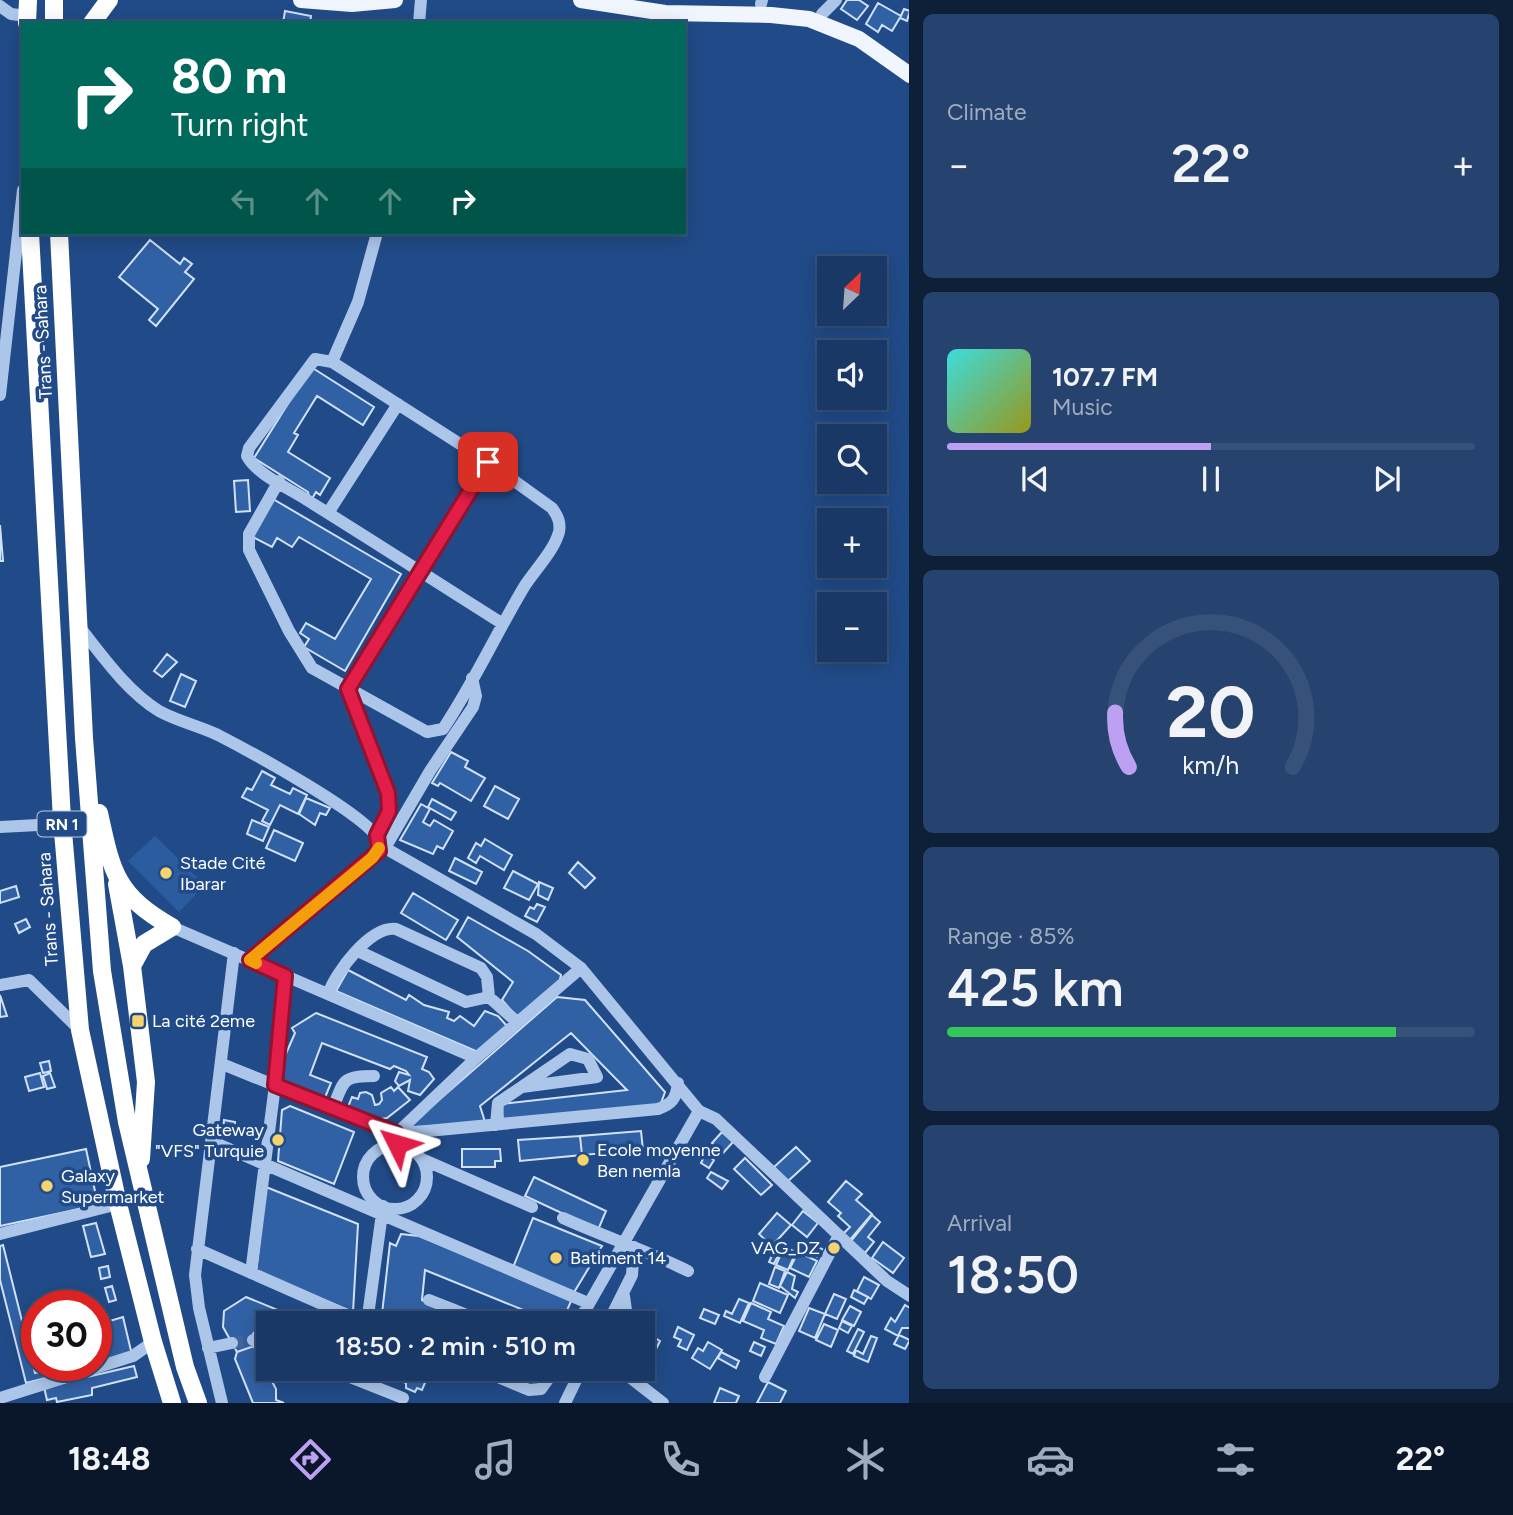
<!DOCTYPE html>
<meta charset="utf-8">
<style>
body{margin:0;font-family:Figtree,sans-serif;background:#26436f;color:#f1f3f6;height:100vh;display:flex;flex-direction:column;font-size:26px;white-space:nowrap}
*{box-sizing:border-box;margin:0}
p{font-size:23px;color:#9facbf}
.icon{flex:none;width:38px;height:38px;fill:none;stroke:currentColor;stroke-width:2;stroke-linecap:round;stroke-linejoin:round}
.map{position:relative;flex:1;overflow:hidden}
.panel{display:flex;flex-direction:column;gap:14px;padding:14px;background:#0e1f38;width:604px}
.panel>*{flex:none}
.hud{position:absolute;left:21px;top:21px;width:665px;height:214px;border-radius:0px;box-shadow:0 4px 18px #0003,0 0 0 2px #37527a;background:#00695c;color:#fff;overflow:hidden}
.needle{width:46px;rotate:25deg}
.controls{position:absolute;left:817px;top:256px;display:grid;gap:14px}
.controls a{display:grid;place-items:center;width:70px;height:70px;border-radius:0px;background:#193866;box-shadow:0 4px 18px #0003,0 0 0 2px #37527a;font-size:35px}
.speed{position:absolute;left:21px;top:1290px;display:flex;gap:14px;font-size:35px;font-weight:700;text-align:center}
.speed>*{display:grid;place-content:center;width:91px;height:91px;border-radius:50%;background:#193866;box-shadow:0 4px 18px #0003,0 0 0 2px #37527a;line-height:1}
.speed .limit{border:10px solid #d22;background:#fff;color:#111}
.pin{position:absolute;display:grid;place-items:center;width:60px;height:60px;color:#fff;margin:-30px;border-radius:14px;box-shadow:0 4px 10px #0006}
.me{position:absolute;width:77px;margin:-38px;rotate:310deg;stroke-linejoin:round;filter:drop-shadow(0 0 5px #0008)}
.turn{display:flex;align-items:center;gap:24px;height:147px;padding:0 35px;font-size:32px}
.turn .icon{width:91px;height:91px;stroke-width:2.5}
.turn b{display:block;font-size:49px;line-height:60px}
.lanes{display:flex;align-items:center;height:66px;padding:0 35px;background:#0003;justify-content:center;gap:35px;direction:ltr}
.lanes .off{opacity:.35}
.big{font-size:52px;font-weight:600;line-height:1.1}
.panel .widget{flex:1;display:flex;flex-direction:column;justify-content:center;gap:10px;min-width:0;padding:0 24px;border-radius:10px;background:#26436f}
.panel .dial{align-items:center;gap:0}
.dial svg{height:182px;overflow:visible;fill:none;stroke:#37527a;stroke-width:7;stroke-linecap:round;text-anchor:middle}
.dial text{fill:#f1f3f6;stroke:none}
.song{display:flex;align-items:center;gap:21px}
.cover{width:84px;height:84px;border-radius:10px;background:linear-gradient(135deg,hsl(180 70% 55%),hsl(60 70% 35%))}
.played{height:7px;border-radius:4px;background:linear-gradient(90deg,#bca0f2 50%,#37527a 50%)}
.keys{display:flex;justify-content:space-around;direction:ltr}
.heat{display:flex;justify-content:space-between;align-items:center;font-size:38px;direction:ltr}
.charge{height:10px;border-radius:5px;background:linear-gradient(90deg,#34c759 85%,#37527a 0)}
.trip{position:absolute;left:256px;top:1311px;width:399px;height:70px;border-radius:0px;background:#193866;box-shadow:0 4px 18px #0003,0 0 0 2px #37527a;font-weight:600;line-height:70px;text-align:center}
.dock{display:flex;height:112px;justify-content:space-around;align-items:center;background:#0a1629;color:#9facbf}
.dock .icon{width:49px;height:49px}
.dock .active{color:#bca0f2}
.dock b{font-size:32px;color:#f1f3f6}
main{display:flex;flex:1;min-height:0}
.map>svg:first-child{display:block}
.green{fill:#2b5ca0}
.building{fill:#3161a5;stroke:#d0e1f8;stroke-width:2}
.lines{fill:none;stroke-linecap:round;stroke-linejoin:round}
.minor-tunnel{stroke:#42669a;stroke-width:12;stroke-dasharray:12 6;stroke-linecap:butt}
.minor{stroke:#acc6ea;stroke-width:12}
.major{stroke:#f0f5fe;stroke-width:16}
.highway{stroke:#fff;stroke-width:18}
.route-casing{stroke:#92132f;stroke-width:18}
.route{stroke:#e11d48;stroke-width:12}
.slow{stroke:#f59e0b;stroke-width:12}
.poi-dot{fill:#f7d36d;stroke:#214b88;stroke-width:2.5}
.labels{text-anchor:middle;dominant-baseline:central;stroke-width:7;stroke-linejoin:round;paint-order:stroke}
.shield{fill:#214b88;stroke:#bcc9db;stroke-width:2}
.shield-label{font-size:16px;font-weight:bold;fill:#fff}
.street-label{font-size:18px;fill:#fff;stroke:#214b88}
.poi-label{font-size:18px;fill:#fff;stroke:#214b88;text-anchor:start}
</style>
<main>
<div class="map">
<svg width="910" height="1403" viewBox="0 0 910 1403">
<rect width="100%" height="100%" fill="#214b88"/>
<path class="green" d="M155,836L205,885L179,912L128,861Z"/>
<path class="building" d="M847,0H859L868,6L857,20L841,9Z
M878,3L901,16L892,31L882,25L878,32L866,24Z
M904,9L910,11L907,21L900,18Z
M285,11L311,16L310,23H283Z
M150,240L180,264L184,258L192,264L185,272L194,279L156,326L149,320L158,309L119,277Z
M311,367L374,407L363,425L317,396L294,433L298,435L288,452L330,478L320,495L316,492L310,502L308,492L254,458Z
M248,480L250,511L236,512L234,481Z
M273,499L401,574L345,671L304,647L309,639L300,633L306,623L335,639L371,579L299,537L292,547L277,538L272,547L251,536Z
M0,525L3,561H0Z
M167,654L177,662L162,677L154,671Z
M181,674L196,681L185,707L170,701Z
M451,752L468,761L465,767L485,778L471,801L440,783L438,786L432,783Z
M262,771L275,778L271,785L290,794L293,788L307,795L298,814L280,805L270,825L262,821L268,810L242,797L247,788L252,790Z
M495,786L519,799L508,819L484,806Z
M306,798L330,808L326,815L320,813L315,825L299,814Z
M432,799L456,812L451,820L428,807Z
M421,804L430,809L423,822L430,826L434,820L453,831L443,849L437,846L433,854L400,840Z
M252,820L269,827L263,841L247,834Z
M274,830L303,843L295,861L266,848Z
M485,839L512,855L504,870L480,856L476,863L468,858L476,843L481,846Z
M455,858L482,872L476,884L449,871Z
M578,862L595,878L585,888L569,873Z
M513,871L538,884L529,900L504,888Z
M539,882L553,888L548,900L538,895Z
M16,886L19,897L0,903V891Z
M413,893L458,920L446,940L401,913Z
M537,904L545,907L537,922L525,916L530,907L534,909Z
M468,917L528,951L561,975L559,984L518,1018L502,1000L513,982L457,937Z
M26,919L30,927L19,933L15,924Z
M348,970L406,1000L409,995L424,1005L449,1012L447,1018L454,1021L460,1016L474,1026L485,1011L498,1016L507,1026L478,1052L336,991Z
M0,995L7,1016L0,1017Z
M557,997L585,1000L665,1092L660,1106L503,1123L502,1104L627,1090L571,1033L480,1106L486,1125L408,1127Z
M316,1013L427,1057L422,1069L429,1072L434,1079L420,1095L408,1091L410,1080L399,1086L395,1081L399,1072L409,1075L406,1071L394,1066L390,1069L322,1043L310,1075L331,1083L324,1100L274,1081L295,1033L292,1028Z
M49,1061L51,1071L43,1073L40,1063Z
M40,1073L44,1087L29,1091L25,1077Z
M50,1073L55,1087L47,1089L43,1076Z
M391,1087L394,1091L398,1087L410,1100L387,1118L369,1121L346,1112L352,1097L358,1099L360,1093L366,1092L372,1095L375,1105L379,1104L382,1100L381,1093Z
M290,1106L354,1132L334,1184L278,1161L282,1110Z
M224,1120L235,1122L234,1133L223,1131Z
M641,1131L643,1150L582,1155L580,1136Z
M722,1132L733,1142L723,1153L712,1143Z
M580,1136L582,1155L520,1161L518,1140Z
M796,1147L810,1161L787,1182L774,1167Z
M86,1149L98,1205L0,1226V1167Z
M462,1149H500L501,1161H495V1167H462Z
M705,1155L714,1160L709,1168L701,1163Z
M745,1158L772,1185L761,1195L734,1169Z
M711,1172L728,1181L722,1189L707,1178Z
M534,1177L606,1211L598,1230L525,1196Z
M846,1181L862,1194L856,1200L872,1214L849,1241L842,1235L850,1227L838,1216L841,1213L828,1202Z
M266,1187L358,1224L353,1312L256,1272Z
M803,1211L818,1223L807,1237L792,1225Z
M777,1213L791,1225L772,1246L759,1234Z
M872,1215L880,1222L868,1237L874,1242L865,1253L851,1241Z
M533,1218L602,1246L573,1294L512,1270Z
M96,1223L105,1254L91,1257L83,1226Z
M401,1234L419,1236L572,1299L565,1315L554,1319L552,1323H537L538,1316L425,1270L422,1300L441,1308L435,1323H404L382,1314L390,1243L396,1246Z
M883,1242L904,1258L893,1273L872,1258Z
M811,1243L822,1249L817,1257L806,1251Z
M3,1245L35,1373L68,1365L69,1372L26,1383L0,1280V1246Z
M777,1245L782,1247L774,1264L769,1262Z
M784,1247L796,1252L788,1270L776,1265Z
M798,1252L817,1261L809,1277L790,1268Z
M108,1266L110,1277L101,1279L99,1268Z
M775,1267L785,1271L779,1288L769,1284Z
M787,1272L795,1276L792,1289L798,1292L795,1298L780,1286Z
M864,1277L879,1285L871,1299L857,1291Z
M760,1283L788,1295L780,1313L753,1301Z
M112,1286L116,1300L109,1302L105,1288Z
M854,1290L868,1297L864,1304L851,1297Z
M834,1294L846,1299L837,1319L825,1314Z
M246,1297L285,1313L280,1323L263,1324L253,1334L254,1346L237,1352L223,1327L224,1311Z
M739,1299L749,1303L740,1323L724,1316L726,1311L732,1314Z
M751,1303L771,1312L768,1319L784,1326L776,1344L761,1338L764,1330L743,1321Z
M905,1305L910,1308V1328H902L898,1336L885,1329L891,1318L895,1322Z
M850,1306L861,1312L854,1326L842,1320Z
M809,1308L825,1314L815,1338L799,1331Z
M704,1309L719,1315L715,1324L700,1318Z
M285,1313L309,1323H280Z
M123,1317L132,1355L96,1364V1325Z
M842,1321L852,1326L848,1333L839,1328Z
M824,1324L838,1330L831,1347L816,1340Z
M678,1327L694,1335L687,1350L678,1346L681,1340L674,1337Z
M858,1329L864,1332L853,1354L847,1351Z
M899,1335L910,1340L905,1349L894,1344Z
M652,1336L660,1341L655,1351L646,1346Z
M871,1336L877,1338L868,1362L854,1356L856,1350L863,1354Z
M708,1342L722,1350L710,1369L692,1358L698,1348L703,1351Z
M754,1342L765,1347L761,1356L750,1351Z
M254,1346L256,1352L264,1355V1366L276,1389V1400L284,1403H253L235,1359L237,1352Z
M721,1352L739,1361L736,1368L718,1358Z
M134,1366L137,1377L92,1388V1395L57,1402L56,1398L47,1400L44,1387Z
M372,1368H417L429,1373L422,1390L417,1388L415,1392L406,1388V1383L391,1377L390,1380L382,1379L378,1376L380,1372Z
M554,1368L550,1371L538,1370L534,1379L509,1369Z
M768,1382L786,1391L780,1403H757Z
M720,1388L739,1396L736,1403H714Z"/>
<g class="lines">
<path class="minor-tunnel" d="M232,1343L253,1340"/>
<path class="minor" d="M761,4L762,0
M0,6L11,14L27,16
M822,14L836,0
M419,23L421,0
M332,362L358,302L377,233
M0,395L23,190
M279,481L249,534V550L289,631L312,668L427,732L443,729C473,684 496,634 524,587C534,571 554,551 559,532C561,522 557,515 552,508L488,462L332,362L315,359L249,448L247,456C257,475 289,488 307,500C373,541 438,583 503,624
M328,513L398,404
M81,629C104,658 127,691 159,711C177,721 199,726 218,735C247,750 370,816 379,841
M0,827L38,825L62,820
M377,835L389,811L388,794L348,689L488,462
M385,848L430,771L473,707L476,696L472,678
M172,927L476,1058
M358,951L466,1002L489,997
M250,960L379,851L385,848L536,934L581,968L699,1111L716,1119L887,1281L910,1296
M0,985L29,980L80,1030
M328,994C336,972 370,926 396,929L481,968L487,977L489,997L517,1022
M222,1064L396,1134L658,1109C672,1104 676,1099 678,1083
M333,1108C344,1080 342,1076 374,1076
M496,1125L498,1103L570,1054L588,1059L597,1077L522,1087
M213,1142L588,1303
M397,1144L396,1134L476,1058L581,968
M363 1177a32 32 0 1 1 64 0a32 32 0 1 1-64 0Z
M424,1160L532,1207
M563,1218C605,1237 648,1251 688,1271
M0,1234L118,1204
M197,1249L365,1323
M251,1273L275,1085L285,976
M429,1300L452,1309L447,1323
M452,1309L486,1323
M367,1323L383,1206
M578,1323L699,1111
M608,1323L632,1275L634,1247
M623,1323L626,1310L624,1296
M253,1340L268,1345
M208,1348L232,1343
M327,1368L403,1398
M476,1368L529,1390L541,1389L556,1368
M618,1368L663,1403
M765,1377L839,1235
M0,1398L133,1356L153,1342
M222,1403L199,1308L195,1275L234,953
M565,1403L582,1368"/>
<path class="major" d="M301,0L352,4L395,0
M581,0L665,13L771,15L809,19L859,39L910,75"/>
<path class="highway" d="M27,23L28,0
M54,23V0
M92,23L109,0
M30,233L62,820L80,1030L118,1204L153,1342L172,1403
M59,233L84,738L102,971L127,1122L185,1367L198,1403
M99,813C112,873 116,895 172,927
M117,884L132,966
M141,1159L146,1082L132,966L144,944L172,927"/>
</g>
<g class="lines">
<g class="route-casing">
<path id="route" d="M397,1144L396,1133L275,1085L285,976L250,960L379,851L377,835L389,811L388,793L348,689L488,462"/>
</g>
<use href="#route" class="route"/>
<path class="slow" d="M256,963L250,960L372,858L379,848"/>
</g>
<g class="poi-dot">
<circle cx="166" cy="873" r="7"/>
<rect x="131" y="1014" width="14" height="14" rx="3.5"/>
<circle cx="278" cy="1140" r="7"/>
<circle cx="583" cy="1160" r="7"/>
<circle cx="47" cy="1186" r="7"/>
<circle cx="834" cy="1248" r="7"/>
<circle cx="556" cy="1258" r="7"/>
</g>
<g class="labels">
<rect class="shield" x="37.5" y="811.5" width="49" height="25" rx="5"/>
<g class="shield-label">
<text x="62" y="824">RN 1</text>
</g>
<g class="street-label">
<text transform="translate(43 342) rotate(-93)">Trans - Sahara</text>
<text transform="translate(48 909) rotate(-94)">Trans - Sahara</text>
</g>
<g class="poi-label">
<text x="180" y="863">Stade Cité<tspan x="180" dy="21">Ibarar</tspan></text>
<text x="152" y="1021">La cité 2eme</text>
<text x="264" y="1130" text-anchor="end">Gateway<tspan x="264" dy="21">"VFS" Turquie</tspan></text>
<text x="597" y="1150">Ecole moyenne<tspan x="597" dy="21">Ben nemla</tspan></text>
<text x="61" y="1176">Galaxy<tspan x="61" dy="21">Supermarket</tspan></text>
<text x="820" y="1248" text-anchor="end">VAG_DZ</text>
<text x="570" y="1258">Batiment 14</text>
</g>
</g>
</svg>
<div class="controls">
<a><svg class="needle" viewBox="-14 -14 28 28"><path d="M0-13l5 13h-10z" fill="#e53935"/><path d="M0 13l5-13h-10z" fill="#9facbf"/></svg></a>
<a><svg class="icon" aria-label="sound" viewBox="0 0 24 24"><path d="M4 9h4l5-4v14l-5-4H4zM17 9q2 3 0 6"/></svg></a>
<a><svg class="icon" aria-label="search" viewBox="0 0 24 24"><circle cx="10" cy="10" r="6"/><path d="M15 15l6 6"/></svg></a>
<a>+</a>
<a>−</a>
</div>
<div class="speed"><div class="limit">30</div></div>
<div class="pin" style="left:488px;top:462px;background:#d93025"><svg class="icon" aria-label="arrive" viewBox="0 0 24 24"><path d="M6 21V4h12l-3 4 3 4H6"/></svg></div>
<svg class="me" style="left:397px;top:1144px" viewBox="-20 -20 40 40"><path d="M0-17L14 15 0 8-14 15z" fill="#e11d48" stroke="#fff" stroke-width="4"/></svg>
<div class="trip">18:50 · 2 min · 510 m</div>
<div class="hud">
<div class="turn"><svg class="icon" aria-label="right" viewBox="0 0 24 24"><path d="M7 20v-9h11M14 6l5 5-5 5"/></svg><div><b>80 m</b>Turn right</div></div>
<div class="lanes"><svg class="icon off" aria-label="left" viewBox="0 0 24 24"><path d="M17 20v-9H6M10 6l-5 5 5 5"/></svg><svg class="icon off" aria-label="ahead" viewBox="0 0 24 24"><path d="M12 20V5M6 11l6-6 6 6"/></svg><svg class="icon off" aria-label="ahead" viewBox="0 0 24 24"><path d="M12 20V5M6 11l6-6 6 6"/></svg><svg class="icon" aria-label="right" viewBox="0 0 24 24"><path d="M7 20v-9h11M14 6l5 5-5 5"/></svg></div>
</div>
</div>
<section class="panel">
<div class="widget"><p>Climate</p>
<div class="heat"><a>−</a><b class="big">22°</b><a>+</a></div>
</div>
<div class="widget">
<div class="song"><i class="cover"></i><div><b>107.7 FM</b><p>Music</p></div></div>
<div class="played"></div>
<div class="keys"><svg class="icon" aria-label="previous" viewBox="0 0 24 24"><path d="M18 5L8 12l10 7zM5 5v14"/></svg><svg class="icon" aria-label="pause" viewBox="0 0 24 24"><path d="M8 5v14M16 5v14"/></svg><svg class="icon" aria-label="next" viewBox="0 0 24 24"><path d="M6 5l10 7-10 7zM19 5v14"/></svg></div>
</div>
<div class="widget dial"><svg viewBox="0 0 100 80">
<path d="M14 69A42 42 0 1 1 86 69"/>
<path d="M14 69A42 42 0 0 1 8 45" stroke="#bca0f2"/>
<text x="50" y="56" font-size="32" font-weight="700">20</text>
<text x="50" y="72" font-size="11">km/h</text>
</svg></div>
<div class="widget"><p>Range · 85%</p><b class="big">425 km</b><div class="charge"></div></div>
<div class="widget"><p>Arrival</p><b class="big">18:50</b></div>
</section>
</main>
<nav class="dock">
<b>18:48</b>
<svg class="icon active" aria-label="directions" viewBox="0 0 24 24"><path d="M12 3l9 9-9 9-9-9zM9 14v-3h6M13 9l2 2-2 2"/></svg>
<svg class="icon" aria-label="music" viewBox="0 0 24 24"><path d="M9 18V5l10-2v13"/><circle cx="6" cy="18" r="3"/><circle cx="16" cy="16" r="3"/></svg>
<svg class="icon" aria-label="phone" viewBox="0 0 24 24"><path d="M5 4h4l2 5-3 2q2 4 5 5l2-3 5 2v4C11 20 4 13 5 4z"/></svg>
<svg class="icon" aria-label="climate" viewBox="0 0 24 24"><path d="M12 3v18M4 7l16 10M4 17L20 7"/></svg>
<svg class="icon" aria-label="car" viewBox="0 0 24 24"><path d="M5 17H2v-5l4-1 3-4h7l3 4 3 1v5h-3M9 17h6M6 11h13"/><circle cx="7" cy="17" r="2"/><circle cx="17" cy="17" r="2"/></svg>
<svg class="icon" aria-label="filters" viewBox="0 0 24 24"><path d="M4 7h16M4 17h16"/><circle cx="9" cy="7" r="2"/><circle cx="15" cy="17" r="2"/></svg>
<b>22°</b>
</nav>
